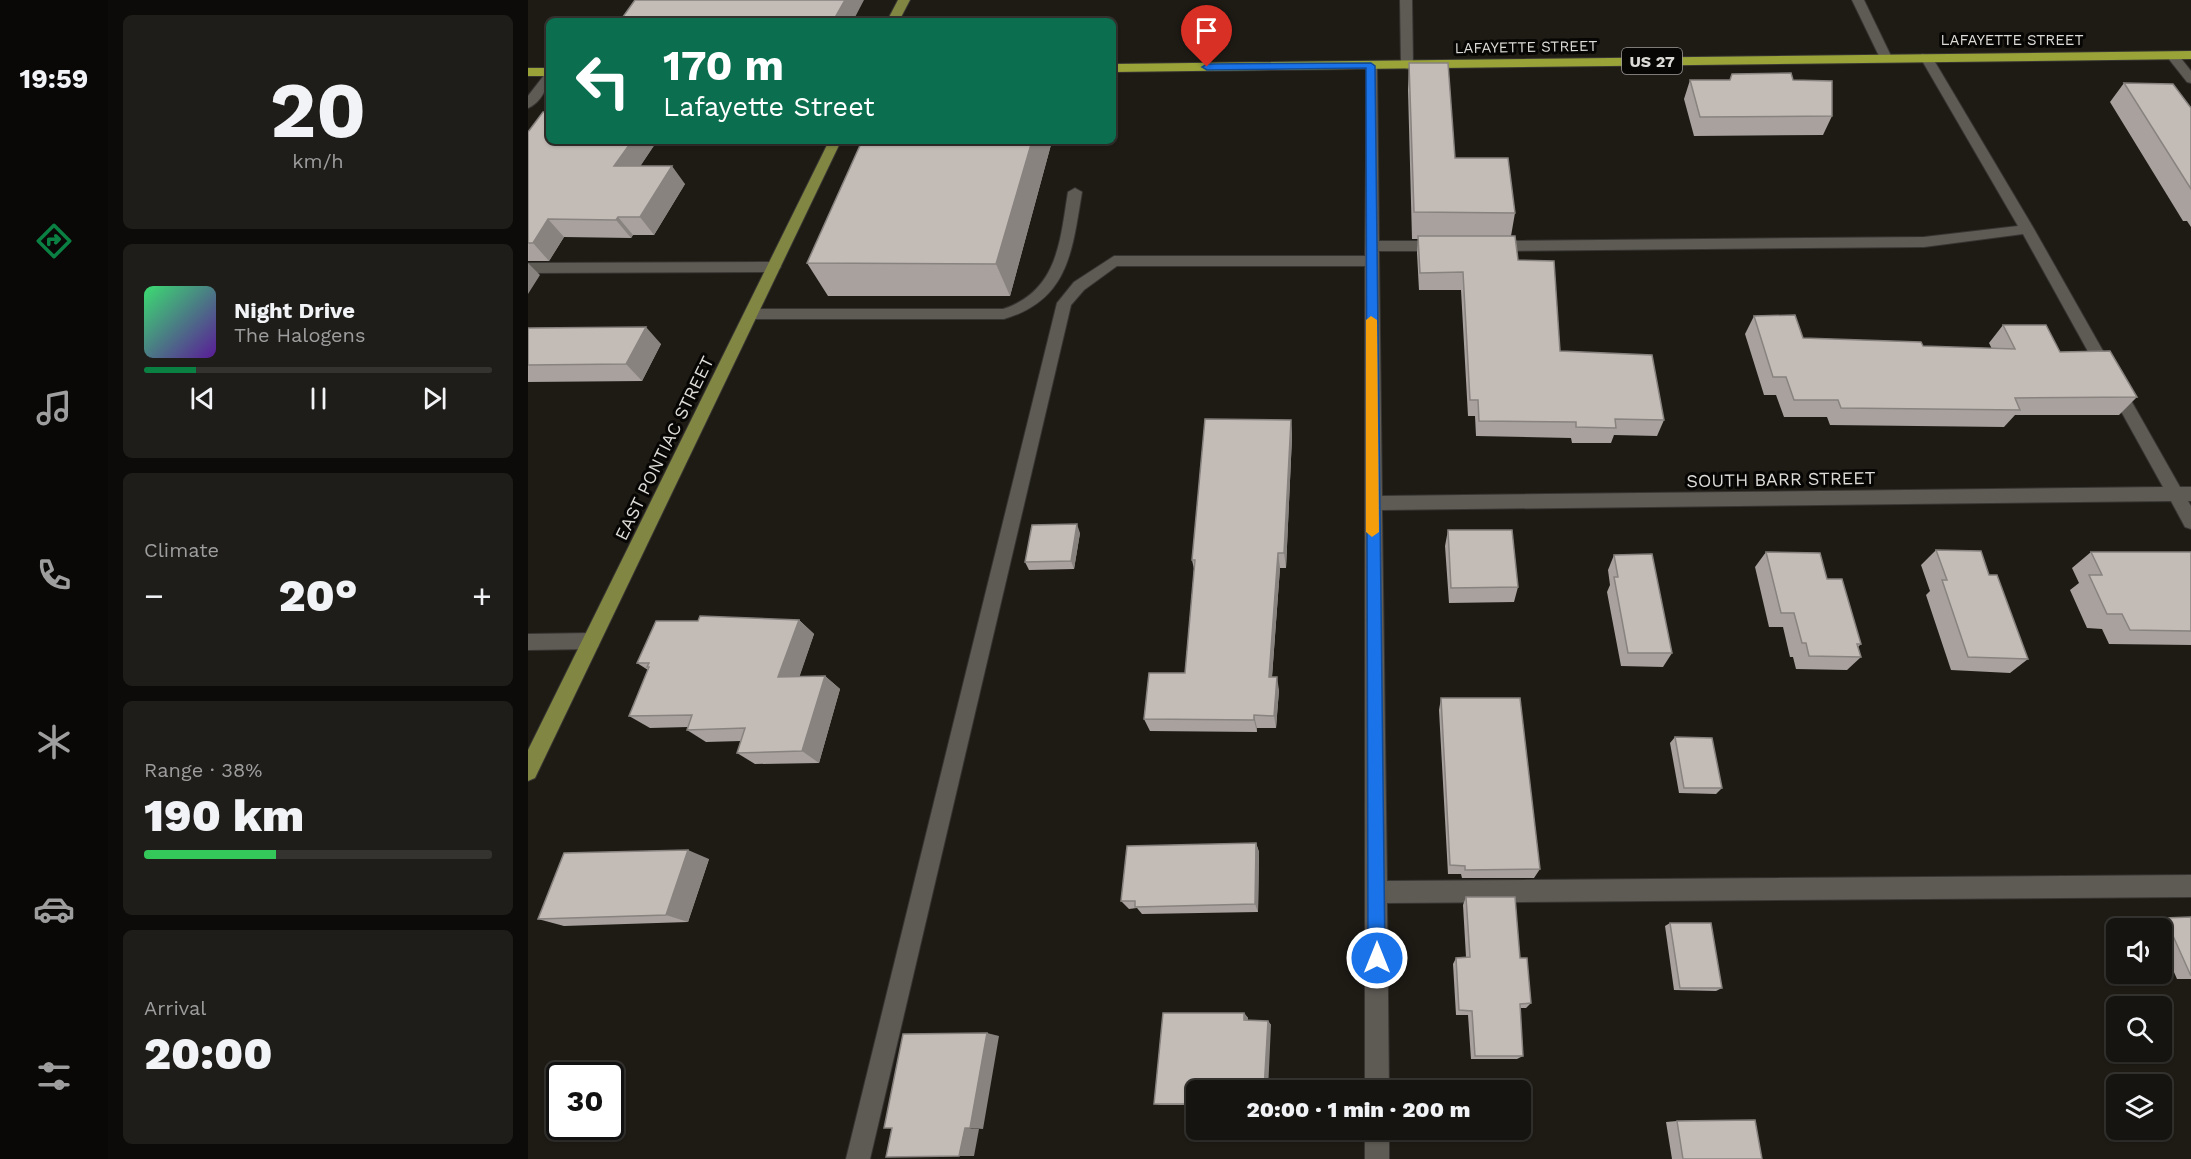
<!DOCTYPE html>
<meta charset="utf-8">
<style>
body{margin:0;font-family:"Work Sans",sans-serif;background:#1f1d19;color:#f1f3f6;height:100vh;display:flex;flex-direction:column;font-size:22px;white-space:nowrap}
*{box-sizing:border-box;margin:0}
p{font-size:20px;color:#9e9e9f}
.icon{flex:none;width:33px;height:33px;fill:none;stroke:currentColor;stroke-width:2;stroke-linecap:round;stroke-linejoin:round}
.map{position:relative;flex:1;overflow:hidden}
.panel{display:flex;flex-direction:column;gap:15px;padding:15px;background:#0c0b09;width:420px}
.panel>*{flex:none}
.banner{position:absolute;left:18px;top:18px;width:570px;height:126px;border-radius:9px;box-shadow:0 2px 4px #0004,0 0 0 2px #353330;background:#0b6e4f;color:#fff;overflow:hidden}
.buttons{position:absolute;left:1578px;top:918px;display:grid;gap:12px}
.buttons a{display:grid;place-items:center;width:66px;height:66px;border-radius:9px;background:#161410;box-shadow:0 2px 4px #0004,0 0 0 2px #353330;font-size:30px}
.speed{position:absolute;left:18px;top:1062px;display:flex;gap:12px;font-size:30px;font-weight:700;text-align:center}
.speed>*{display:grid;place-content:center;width:78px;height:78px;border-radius:50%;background:#161410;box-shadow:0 2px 4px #0004,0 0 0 2px #353330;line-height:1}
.speed .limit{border:3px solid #111;border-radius:9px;background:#fff;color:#111}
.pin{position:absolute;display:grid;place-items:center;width:51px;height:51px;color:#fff;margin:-62px -26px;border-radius:50% 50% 50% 0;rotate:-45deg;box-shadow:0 0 6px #0007}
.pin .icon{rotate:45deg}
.me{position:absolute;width:66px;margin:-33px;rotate:0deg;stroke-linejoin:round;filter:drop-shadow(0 0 4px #0008)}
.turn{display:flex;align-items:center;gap:21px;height:126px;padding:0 18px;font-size:27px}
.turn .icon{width:78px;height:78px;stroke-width:2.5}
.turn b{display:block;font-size:42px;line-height:51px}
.big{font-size:45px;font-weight:800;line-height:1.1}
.panel .card{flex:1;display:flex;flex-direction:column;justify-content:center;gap:9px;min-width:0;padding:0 21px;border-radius:9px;background:#1f1d19}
.panel .dial{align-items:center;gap:0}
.dial b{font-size:78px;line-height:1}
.song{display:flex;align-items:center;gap:18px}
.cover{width:72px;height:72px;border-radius:9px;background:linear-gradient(135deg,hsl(140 70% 55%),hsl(270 70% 35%))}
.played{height:6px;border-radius:3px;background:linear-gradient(90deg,#0b8043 15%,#353330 15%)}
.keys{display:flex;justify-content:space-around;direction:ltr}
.heat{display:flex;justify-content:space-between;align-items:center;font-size:33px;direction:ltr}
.charge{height:9px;border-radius:4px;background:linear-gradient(90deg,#34c759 38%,#353330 0)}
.trip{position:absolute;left:658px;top:1080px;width:345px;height:60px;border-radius:9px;background:#161410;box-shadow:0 2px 4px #0004,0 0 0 2px #353330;font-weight:800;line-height:60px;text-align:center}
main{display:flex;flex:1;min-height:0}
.menu{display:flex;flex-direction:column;width:108px;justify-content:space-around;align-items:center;background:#090806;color:#9e9e9f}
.menu .icon{width:42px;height:42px}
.menu .on{color:#0b8043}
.menu b{font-size:27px;color:#f1f3f6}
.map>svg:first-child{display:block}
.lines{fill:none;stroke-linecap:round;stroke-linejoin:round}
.minor-casing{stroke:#373532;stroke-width:2}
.major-casing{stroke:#373532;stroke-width:2}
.highway-casing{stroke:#373532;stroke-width:2}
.minor{fill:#5e5a54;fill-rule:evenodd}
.major{fill:#818643;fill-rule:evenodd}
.highway{fill:#99a338;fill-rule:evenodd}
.wall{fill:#a8a19d}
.shaded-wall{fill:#88837f}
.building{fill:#c3bbb6;stroke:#88837f;stroke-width:1.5}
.route{fill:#1a73e8;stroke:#114b97;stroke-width:1.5}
.slow{fill:#f59e0b}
.labels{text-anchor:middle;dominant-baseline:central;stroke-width:6;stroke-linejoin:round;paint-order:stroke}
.far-street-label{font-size:15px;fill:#dddbd7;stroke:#070604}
.shield{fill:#070604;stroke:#9d9b98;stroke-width:1.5}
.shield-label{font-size:16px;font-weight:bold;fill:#dddbd7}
.street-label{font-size:18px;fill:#dddbd7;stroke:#070604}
</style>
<main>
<nav class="menu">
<b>19:59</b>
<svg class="icon on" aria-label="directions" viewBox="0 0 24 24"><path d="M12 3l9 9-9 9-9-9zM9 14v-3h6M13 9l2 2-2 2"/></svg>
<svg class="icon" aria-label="music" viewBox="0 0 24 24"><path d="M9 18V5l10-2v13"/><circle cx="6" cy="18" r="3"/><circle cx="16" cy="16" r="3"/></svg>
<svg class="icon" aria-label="phone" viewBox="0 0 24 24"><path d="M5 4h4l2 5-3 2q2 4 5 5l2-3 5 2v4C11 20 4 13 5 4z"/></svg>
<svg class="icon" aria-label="climate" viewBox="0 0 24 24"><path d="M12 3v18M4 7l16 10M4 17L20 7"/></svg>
<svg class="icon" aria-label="car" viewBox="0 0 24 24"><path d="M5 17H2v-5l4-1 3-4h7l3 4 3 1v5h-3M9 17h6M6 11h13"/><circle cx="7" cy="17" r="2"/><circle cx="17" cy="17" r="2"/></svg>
<svg class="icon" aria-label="filters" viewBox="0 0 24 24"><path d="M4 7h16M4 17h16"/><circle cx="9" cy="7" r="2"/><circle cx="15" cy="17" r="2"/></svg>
</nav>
<section class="panel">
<div class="card dial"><b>20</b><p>km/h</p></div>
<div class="card">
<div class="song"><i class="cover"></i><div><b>Night Drive</b><p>The Halogens</p></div></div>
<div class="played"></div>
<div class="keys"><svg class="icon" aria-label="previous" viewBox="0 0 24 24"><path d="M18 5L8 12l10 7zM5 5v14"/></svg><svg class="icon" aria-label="pause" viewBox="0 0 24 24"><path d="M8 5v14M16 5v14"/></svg><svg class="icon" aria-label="next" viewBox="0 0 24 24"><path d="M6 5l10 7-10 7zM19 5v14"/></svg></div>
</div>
<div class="card"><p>Climate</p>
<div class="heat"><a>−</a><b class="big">20°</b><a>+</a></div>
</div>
<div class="card"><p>Range · 38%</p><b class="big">190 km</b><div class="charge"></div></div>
<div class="card"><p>Arrival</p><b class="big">20:00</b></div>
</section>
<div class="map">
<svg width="1663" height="1159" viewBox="0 0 1663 1159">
<rect width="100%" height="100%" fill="#1e1b15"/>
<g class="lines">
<g class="minor-casing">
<path id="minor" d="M872,0H884L885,65L879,69L873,65Z
M1324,0H1336L1364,58L1362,61L1352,58Z
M1640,52H1648L1663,71V83L1659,82L1640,58Z
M1394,54L1404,57L1506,229L1652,487H1663V501H1660L1663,506V529L1657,527L1643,501L854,510L859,881L1663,875V897L859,903L861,1090H837V266H589L556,290L543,305L342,1159H318L529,303L546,282L586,256H837L839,63L849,66L851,241H913L920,246L913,251H851L854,496L1635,487L1495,234L1396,247L965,251L958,246L965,241L1396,237L1490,226L1392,57Z
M21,73C21,86 13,103 0,108V96L17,74Z
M547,188L554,192C544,251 541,300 476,319H223L216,314L223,309H475C530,291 532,241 540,192Z
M246,262L253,267L246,272L0,273V263Z
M63,633L70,635L72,641L70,647L63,649L0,650V634Z
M837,1130H861V1159H837Z"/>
</g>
<g class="major-casing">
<path id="major" d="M370,0H382L371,21H359Z
M301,141H313L7,778L0,781V750Z"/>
</g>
<g class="highway-casing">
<path id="highway" d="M1663,51V59L585,72V64Z
M0,68H21V76H0Z"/>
</g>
<use href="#minor" class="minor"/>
<use href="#major" class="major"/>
<use href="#highway" class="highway"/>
</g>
<path class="wall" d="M881,63L927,158L987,213L983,236L990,260L1032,351L1136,420L1129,436L1086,435L1083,443H1044L1043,438L948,436L947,416H940L933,290H891L889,253L890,239H884L880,90Z
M1162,80H1265L1304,116L1295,135L1166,136L1156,99Z
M1596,83L1663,108V227L1659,221H1655L1582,102Z
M0,132L21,141H129L112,166L157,184L126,235H105L103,238L36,237L21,261H0Z
M524,141L482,296H300L279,263Z
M1226,316L1275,338L1395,346L1464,349L1461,343L1475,325L1532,352L1609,397L1591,415H1487L1476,427L1302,425L1299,417H1256L1248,395H1236L1217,334Z
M0,328L133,344L114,381L0,382Z
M763,420L764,437L758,568H752L744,677L751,690L748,728H729V732L622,731L616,719L657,673L666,569L664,560Z
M920,530L990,587L986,602L921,603L917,546Z
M552,533L546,569L501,570L497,562Z
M1408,550L1461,575L1500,659L1482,673L1423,670L1398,595L1402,591L1393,565Z
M1238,552L1299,579L1333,644L1330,647L1333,657L1319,670L1268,669L1265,657H1262L1255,627H1241L1227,567Z
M1563,552H1663V645L1581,644L1574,629L1559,628L1542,590L1551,583L1544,568Z
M1086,555L1144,653L1135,667L1093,666L1079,592L1082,585L1080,570Z
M271,620L286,634L271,677L297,676L312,689L291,763L227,764L209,753L213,741L178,742L159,730L160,727L122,728L101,716L120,670L109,663Z
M913,698L1012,869L1006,878H934L933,874H920L911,710Z
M1147,737L1194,788L1188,794L1151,793L1142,743Z
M728,843L731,852L730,912L614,914L609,908L601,909L593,901Z
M181,859L160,922L36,926L10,919Z
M938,897L992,958L1003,1003L998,1008H992L995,1056L989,1059H943L940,1015H928L925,964L928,958L938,957L935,905Z
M1663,917V979H1649L1634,945V928H1626L1623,921L1637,918Z
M1142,923L1194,988L1188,991L1146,990L1137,926Z
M716,1013L720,1018V1021H740L743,1025L669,1090V1105H633L626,1104Z
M1149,1121L1234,1159H1144L1138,1122Z"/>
<path class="shaded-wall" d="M317,0H336L325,21H305Z
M104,141H129L100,185L86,166Z
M504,141H524L482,296L468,264Z
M144,166L157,184L126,235L112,217Z
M90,217L105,235L103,238L88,220Z
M20,219L36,237L21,261L5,243Z
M0,263L12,275L0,294Z
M118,327L133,344L114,381L98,364Z
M763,420L764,437L758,568L756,553Z
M549,524L552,533L546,569L543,561Z
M750,553L752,568L743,690L741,677Z
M271,620L286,634L267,690L250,677Z
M297,676L312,689L291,763L274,751Z
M749,677L751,690L748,728L746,716Z
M726,715L729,728V732L726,720Z
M728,843L731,852L730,912L727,904Z
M160,850L181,859L160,922L138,915Z
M716,1013L720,1018V1024L716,1020Z
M740,1021L743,1025L740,1090H736Z
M459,1033L471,1036L455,1129L442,1128Z
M437,1128L451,1129L446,1156H431Z"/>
<path class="building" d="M107,0H317L305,21H92Z
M881,63H920L927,158H980L987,213L886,212Z
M1263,73L1265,80L1304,81V116L1172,117L1162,80H1202L1204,74Z
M1596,83L1645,84L1663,108V189Z
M15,112H21V141H104L86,166H144L112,217H90L88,220L20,219L5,243H0V132Z
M334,141H504L468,264L279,263Z
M890,236H987L990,260L1026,261L1032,351L1124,355L1136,420L1087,419L1088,428L1048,427V422L951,421L950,400H942L935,272L892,273Z
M1267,315L1275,338L1393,342L1395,346L1487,349L1475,325H1518L1532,352L1582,351L1609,397L1487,398L1492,410L1313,408L1310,400H1266L1258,377H1245L1226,316Z
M118,327L98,364L0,365V328Z
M677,419L763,420L756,553H750L741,677H749L746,716L726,715V720L616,719L621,673H657L667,560H664Z
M549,524L543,561L497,562L504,525Z
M920,530H984L990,587L923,588Z
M1408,550L1453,551L1461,575H1469L1500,659L1440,657L1414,580H1419Z
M1238,552L1292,553L1299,579H1314L1333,644H1329L1333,657L1281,656L1278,643H1274L1266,613H1253Z
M1563,552H1663V631L1602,630L1594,614H1579L1561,575H1574Z
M1124,554L1144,653H1100L1086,577H1090L1086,555Z
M172,616L271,620L250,677L297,676L274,751L209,753L217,728L159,730L164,715L101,716L121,667H119L121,663H109L128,621H170Z
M913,698H992L1012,869L937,870V866L922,865Z
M1147,737L1184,738L1194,788H1156Z
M728,843L727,904L607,907V901H593L599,846Z
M160,850L138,915L10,919L36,853Z
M938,897H987L992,958H999L1003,1003L992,1004L995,1056H947L944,1011L931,1010L928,958L942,957Z
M1663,917V976L1637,918Z
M1142,923H1183L1194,988H1152Z
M635,1013H716V1020L740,1021L736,1090H669V1104H626Z
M459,1033L442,1128H437L431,1156L358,1157L364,1128H356L375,1034Z
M1227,1120L1234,1159H1155L1149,1121Z"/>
<path class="route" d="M843,63L847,66L857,958L855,964L849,967L843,964L840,958L838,68L679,70L674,67L679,64Z"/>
<path class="slow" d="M843,316L849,320L851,532L844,537L838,532V320Z"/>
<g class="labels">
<g class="far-street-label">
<text x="1484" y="40">LAFAYETTE STREET</text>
<text transform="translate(998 47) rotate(-1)">LAFAYETTE STREET</text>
</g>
<rect class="shield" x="1094" y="48" width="60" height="26" rx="4.5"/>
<g class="shield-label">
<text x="1124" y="61">US 27</text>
</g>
<g class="street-label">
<text transform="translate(136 448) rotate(-64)">EAST PONTIAC STREET</text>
<text transform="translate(1253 479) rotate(-1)">SOUTH BARR STREET</text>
</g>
</g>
</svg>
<div class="buttons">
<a><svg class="icon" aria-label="sound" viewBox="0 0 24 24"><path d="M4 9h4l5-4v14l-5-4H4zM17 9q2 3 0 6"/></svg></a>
<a><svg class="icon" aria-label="search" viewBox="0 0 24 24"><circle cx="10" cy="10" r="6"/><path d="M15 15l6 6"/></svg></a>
<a><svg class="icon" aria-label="layers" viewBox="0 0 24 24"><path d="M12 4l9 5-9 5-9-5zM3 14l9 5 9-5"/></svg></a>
</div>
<div class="speed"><div class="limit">30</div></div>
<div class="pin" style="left:679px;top:67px;background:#d93025"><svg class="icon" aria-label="arrive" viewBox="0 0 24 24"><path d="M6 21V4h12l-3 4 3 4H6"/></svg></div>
<svg class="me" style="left:849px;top:958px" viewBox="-20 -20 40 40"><circle r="17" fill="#1a73e8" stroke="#fff" stroke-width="3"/><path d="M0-11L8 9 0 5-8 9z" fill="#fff"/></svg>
<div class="trip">20:00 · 1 min · 200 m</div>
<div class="banner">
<div class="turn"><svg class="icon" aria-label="left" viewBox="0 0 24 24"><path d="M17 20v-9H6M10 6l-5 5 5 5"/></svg><div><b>170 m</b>Lafayette Street</div></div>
</div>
</div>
</main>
